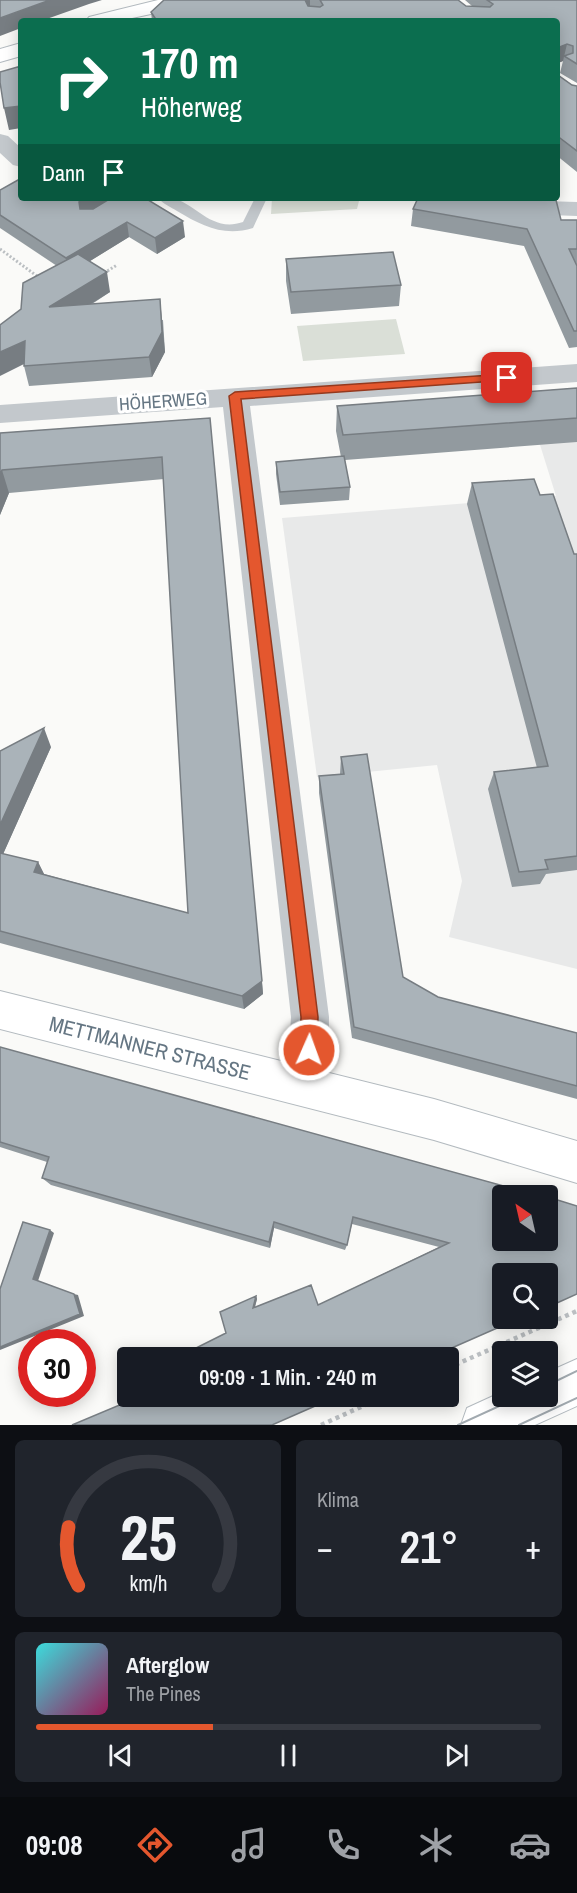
<!DOCTYPE html>
<html lang="de">
<meta charset="utf-8">
<style>
body{margin:0;font-family:"Archivo Narrow",sans-serif;background:#20242c;color:#f1f3f6;height:100vh;display:flex;flex-direction:column;font-size:22px;white-space:nowrap}
*{box-sizing:border-box;margin:0}
p{font-size:20px;color:#9ea1a6}
.icon{flex:none;width:33px;height:33px;fill:none;stroke:currentColor;stroke-width:2;stroke-linecap:round;stroke-linejoin:round}
.map{position:relative;height:1425px;overflow:hidden}
.sheet{display:flex;flex-direction:column;gap:15px;padding:15px;background:#0d0f14;flex:1}
.sheet>*{flex:none}
.guide{position:absolute;left:18px;top:18px;width:542px;height:183px;border-radius:6px;box-shadow:0 3px 15px #0003;background:#0b6e4f;color:#fff;overflow:hidden}
.needle{width:39px;rotate:326deg}
.buttons{position:absolute;left:492px;top:1185px;display:grid;gap:12px}
.buttons a{display:grid;place-items:center;width:66px;height:66px;border-radius:6px;background:#171b24;box-shadow:0 3px 15px #0003;font-size:30px}
.speed{position:absolute;left:18px;top:1329px;display:flex;gap:12px;font-size:30px;font-weight:700;text-align:center}
.speed>*{display:grid;place-content:center;width:78px;height:78px;border-radius:50%;background:#171b24;box-shadow:0 3px 15px #0003;line-height:1}
.speed .limit{border:9px solid #d22;background:#fff;color:#111}
.pin{position:absolute;display:grid;place-items:center;width:51px;height:51px;color:#fff;margin:-26px;border-radius:12px;box-shadow:0 3px 9px #0006}
.me{position:absolute;width:66px;margin:-33px;rotate:2deg;stroke-linejoin:round;filter:drop-shadow(0 0 4px #0008)}
.turn{display:flex;align-items:center;gap:21px;height:126px;padding:0 24px;font-size:27px}
.turn .icon{width:78px;height:78px;stroke-width:2.5}
.turn b{display:block;font-size:42px;line-height:51px}
.then{display:flex;align-items:center;height:57px;padding:0 24px;background:#0003;gap:12px;font-size:22px}
.big{font-size:45px;font-weight:600;line-height:1.1}
.sheet .widget{flex:1;display:flex;flex-direction:column;justify-content:center;gap:9px;min-width:0;padding:0 21px;border-radius:9px;background:#20242c}
.sheet .dial{align-items:center;gap:0}
.dial svg{height:156px;overflow:visible;fill:none;stroke:#363941;stroke-width:7;stroke-linecap:round;text-anchor:middle}
.dial text{fill:#f1f3f6;stroke:none}
.song{display:flex;align-items:center;gap:18px}
.cover{width:72px;height:72px;border-radius:9px;background:linear-gradient(135deg,hsl(180 70% 55%),hsl(330 70% 35%))}
.played{height:6px;border-radius:3px;background:linear-gradient(90deg,#e4572e 35%,#363941 35%)}
.keys{display:flex;justify-content:space-around;direction:ltr}
.heat{display:flex;justify-content:space-between;align-items:center;font-size:33px;direction:ltr}
.sheet .tiles{flex:1;display:grid;gap:15px;grid-template-columns:1fr 1fr}
.widget:last-child{grid-column:span 2}
.trip{position:absolute;left:117px;top:1347px;width:342px;height:60px;border-radius:6px;background:#171b24;box-shadow:0 3px 15px #0003;font-weight:600;line-height:60px;text-align:center}
.tab-bar{display:flex;height:96px;justify-content:space-around;align-items:center;background:#090b0e;color:#9ea1a6}
.tab-bar .icon{width:42px;height:42px}
.tab-bar .selected{color:#e4572e}
.tab-bar b{font-size:27px;color:#f1f3f6}
.map>svg:first-child{display:block}
.built{fill:#e8e9e9}
.green{fill:#dadfd7}
.lines{fill:none;stroke-linecap:round;stroke-linejoin:round}
.secondary-casing{stroke:#b3babf;stroke-width:2}
.path-far1{stroke:#bbbfc2;stroke-width:3;stroke-dasharray:2 2;stroke-linecap:butt}
.path{stroke:#bbbfc2;stroke-width:4.5;stroke-dasharray:4 4;stroke-linecap:butt}
.lane{fill:#c3c8cc;fill-rule:evenodd}
.street{fill:#c3c8cc;fill-rule:evenodd}
.secondary{fill:#fff;fill-rule:evenodd}
.tram{stroke:#a2aab0;stroke-width:2}
.wall{fill:#929a9f}
.shaded-wall{fill:#777d82}
.building{fill:#aab3b9;stroke:#777d82;stroke-width:1.5}
.route{fill:#e4572e;stroke:#94391e;stroke-width:1.5}
.labels{text-anchor:middle;dominant-baseline:central;stroke-width:6;stroke-linejoin:round;paint-order:stroke}
.street-label{font-size:18px;fill:#657683;stroke:#fff}
.near-street-label{font-size:21px;fill:#657683;stroke:#fff}
</style>
<div class="map">
<svg width="577" height="1425" viewBox="0 0 577 1425">
<rect width="100%" height="100%" fill="#fafaf8"/>
<path class="built" d="M531,416L577,417V969L449,937L462,881L437,765L317,777L282,518L556,496Z"/>
<path class="green" d="M272,198H348L359,201L357,209L271,214Z
M396,319L405,354L303,361L297,326Z"/>
<g class="lines">
<g class="secondary-casing">
<path id="secondary" d="M158,0H201L198,4L118,21H86L89,17Z
M21,43V56L0,62V49Z
M0,991L434,1099L577,1141V1183L434,1140L0,1029Z
M577,1359V1406L535,1425H461L467,1408L502,1392V1396H548V1372Z"/>
</g>
<path class="path-far1" d="M0,249L41,279
M104,273L117,265"/>
<path class="path" d="M448,1368L577,1311
M321,1425L385,1396"/>
<path class="lane" d="M158,198C162,198 168,197 172,198C196,203 211,233 243,222L255,198H267L253,228C224,237 202,226 177,211C171,207 163,204 158,198Z"/>
<path class="street" d="M0,134L8,136L21,148V167L13,165L0,153Z
M431,198L577,202V216L492,213L434,203Z
M577,364V382L250,406L329,1017C329,1046 326,1072 315,1099L301,1105L287,1099L281,1085L289,1050L291,1017L223,407L0,423V405Z"/>
<use href="#secondary" class="secondary"/>
<path class="tram" d="M548,1385L577,1371
M458,1425L521,1396
M519,1425L577,1398"/>
</g>
<path class="wall" d="M164,0H458L466,6H472L465,0H577V83L560,73L563,61L558,63V75L572,85L577,86V172L556,155V21H152L151,12Z
M21,183L145,198L185,237L157,254L129,237L90,261L110,292L92,304L163,320L165,352L152,377L29,386L24,366L21,309L57,266L0,228V190Z
M348,198H361L359,201Z
M513,198H547L546,199Z
M413,209L561,220H577V347L569,348L524,246L411,226Z
M286,259L401,285L399,306L291,314L286,281Z
M577,388V442L345,460L350,487L349,500L280,505L276,474V462L341,457L336,431L337,406Z
M210,418L263,994L244,1009L0,943V751L51,747L3,854L38,862L44,874L188,913L164,479L9,493L0,515V433Z
M472,483L540,495L574,554H577V870L546,874L540,884L512,887L488,789L494,772L537,768L467,504Z
M341,757L403,977L438,997L577,1033V1099L352,1038L319,793V776L340,774Z
M0,1047L577,1294L226,1333L256,1296L257,1299L255,1307L318,1305L439,1247L352,1224L347,1245L345,1250L274,1228L270,1248L51,1185L42,1178L47,1162L0,1147Z"/>
<path class="shaded-wall" d="M50,0H102L89,4L41,21H21V28L0,36V18Z
M302,0H310V8Z
M567,44L563,61L556,64L557,48Z
M21,106V128L9,130L4,108Z
M86,198H115L82,218L79,202Z
M183,221L185,237L157,254L155,238Z
M127,222L129,237L69,274L66,258Z
M107,272L110,292L54,327L49,307Z
M160,299L165,352L152,377L149,357Z
M25,341L30,361L0,376V352Z
M2,470L9,493L0,515V475Z
M44,728L51,747L0,861V825Z
M38,862L46,878L34,872Z
M262,981L263,994L244,1009L242,996Z
M274,1222V1228L270,1248L269,1242Z
M50,1230L54,1233L38,1281L33,1279Z
M74,1294L78,1295L84,1316L0,1350V1347Z
M256,1296L257,1299L254,1310L253,1308Z"/>
<path class="building" d="M0,0H50L0,18Z
M164,0H305L308,6L320,7L323,5L320,0H458L466,6L490,7L493,4L487,0H577V64L564,56L573,53V46L567,44L557,48L558,75L572,85L577,86V151L556,135V21H157L151,12Z
M21,66V106L4,108L0,82V72Z
M18,180L21,183V198H86L79,202L80,209H93L111,198H145L183,221L155,238L127,222L66,258L0,215V190Z
M418,198H493L556,200L561,220H577V249H569L577,266V331H574L527,229L413,209Z
M393,252L401,285L291,292L286,259Z
M78,254L107,272L49,307L160,299L162,332L149,357L24,366L25,341L0,352V325L21,309L23,283Z
M577,388V418L343,435L337,406Z
M210,418L262,981L242,996L0,931V853L38,862L34,872L188,913L162,457L2,470L0,475V433Z
M344,456L350,487L280,492L276,462Z
M534,479L540,495L553,494L574,554H577V856L545,860L548,869L519,872L494,772L548,766L472,483Z
M44,728L0,825V751Z
M367,754L403,977L438,997L577,1033V1086L354,1027L319,776L344,774L341,757Z
M0,1047L540,1196H502V1240H548V1197L577,1206V1294L548,1307V1274H502V1318H520L429,1358H181L182,1355L226,1333L220,1312L256,1296L253,1308L311,1285L318,1305L449,1243L353,1217L347,1245L274,1222L269,1242L42,1178L49,1157L0,1142Z
M23,1222L50,1230L33,1279L74,1294L80,1314L0,1347V1289Z
M141,1396H338L272,1425H72Z"/>
<path class="route" d="M507,374L511,375V380L241,399L318,1017L317,1050L314,1055L309,1058L303,1055L300,1050L301,1017L229,396L235,392Z"/>
<g class="labels">
<g class="street-label">
<text transform="translate(163 401) rotate(-4)">HÖHERWEG</text>
</g>
<g class="near-street-label">
<text transform="translate(150 1048) rotate(14)">METTMANNER STRASSE</text>
</g>
</g>
</svg>
<div class="buttons">
<a><svg class="needle" viewBox="-14 -14 28 28"><path d="M0-13l5 13h-10z" fill="#e53935"/><path d="M0 13l5-13h-10z" fill="#9ea1a6"/></svg></a>
<a><svg class="icon" aria-label="search" viewBox="0 0 24 24"><circle cx="10" cy="10" r="6"/><path d="M15 15l6 6"/></svg></a>
<a><svg class="icon" aria-label="layers" viewBox="0 0 24 24"><path d="M12 4l9 5-9 5-9-5zM3 14l9 5 9-5"/></svg></a>
</div>
<div class="speed"><div class="limit">30</div></div>
<div class="pin" style="left:507px;top:378px;background:#d93025"><svg class="icon" aria-label="arrive" viewBox="0 0 24 24"><path d="M6 21V4h12l-3 4 3 4H6"/></svg></div>
<svg class="me" style="left:309px;top:1050px" viewBox="-20 -20 40 40"><circle r="17" fill="#e4572e" stroke="#fff" stroke-width="3"/><path d="M0-11L8 9 0 5-8 9z" fill="#fff"/></svg>
<div class="trip">09:09 · 1 Min. · 240 m</div>
<div class="guide">
<div class="turn"><svg class="icon" aria-label="right" viewBox="0 0 24 24"><path d="M7 20v-9h11M14 6l5 5-5 5"/></svg><div><b>170 m</b>Höherweg</div></div>
<div class="then">Dann<svg class="icon" aria-label="arrive" viewBox="0 0 24 24"><path d="M6 21V4h12l-3 4 3 4H6"/></svg></div>
</div>
</div>
<section class="sheet">
<div class="tiles">
<div class="widget dial"><svg viewBox="0 0 100 80">
<path d="M14 69A42 42 0 1 1 86 69"/>
<path d="M14 69A42 42 0 0 1 9 39" stroke="#e4572e"/>
<text x="50" y="56" font-size="32" font-weight="700">25</text>
<text x="50" y="72" font-size="11">km/h</text>
</svg></div>
<div class="widget"><p>Klima</p>
<div class="heat"><a>−</a><b class="big">21°</b><a>+</a></div>
</div>
<div class="widget">
<div class="song"><i class="cover"></i><div><b>Afterglow</b><p>The Pines</p></div></div>
<div class="played"></div>
<div class="keys"><svg class="icon" aria-label="previous" viewBox="0 0 24 24"><path d="M18 5L8 12l10 7zM5 5v14"/></svg><svg class="icon" aria-label="pause" viewBox="0 0 24 24"><path d="M8 5v14M16 5v14"/></svg><svg class="icon" aria-label="next" viewBox="0 0 24 24"><path d="M6 5l10 7-10 7zM19 5v14"/></svg></div>
</div>
</div>
</section>
<nav class="tab-bar">
<b>09:08</b>
<svg class="icon selected" aria-label="directions" viewBox="0 0 24 24"><path d="M12 3l9 9-9 9-9-9zM9 14v-3h6M13 9l2 2-2 2"/></svg>
<svg class="icon" aria-label="music" viewBox="0 0 24 24"><path d="M9 18V5l10-2v13"/><circle cx="6" cy="18" r="3"/><circle cx="16" cy="16" r="3"/></svg>
<svg class="icon" aria-label="phone" viewBox="0 0 24 24"><path d="M5 4h4l2 5-3 2q2 4 5 5l2-3 5 2v4C11 20 4 13 5 4z"/></svg>
<svg class="icon" aria-label="climate" viewBox="0 0 24 24"><path d="M12 3v18M4 7l16 10M4 17L20 7"/></svg>
<svg class="icon" aria-label="car" viewBox="0 0 24 24"><path d="M5 17H2v-5l4-1 3-4h7l3 4 3 1v5h-3M9 17h6M6 11h13"/><circle cx="7" cy="17" r="2"/><circle cx="17" cy="17" r="2"/></svg>
</nav>
